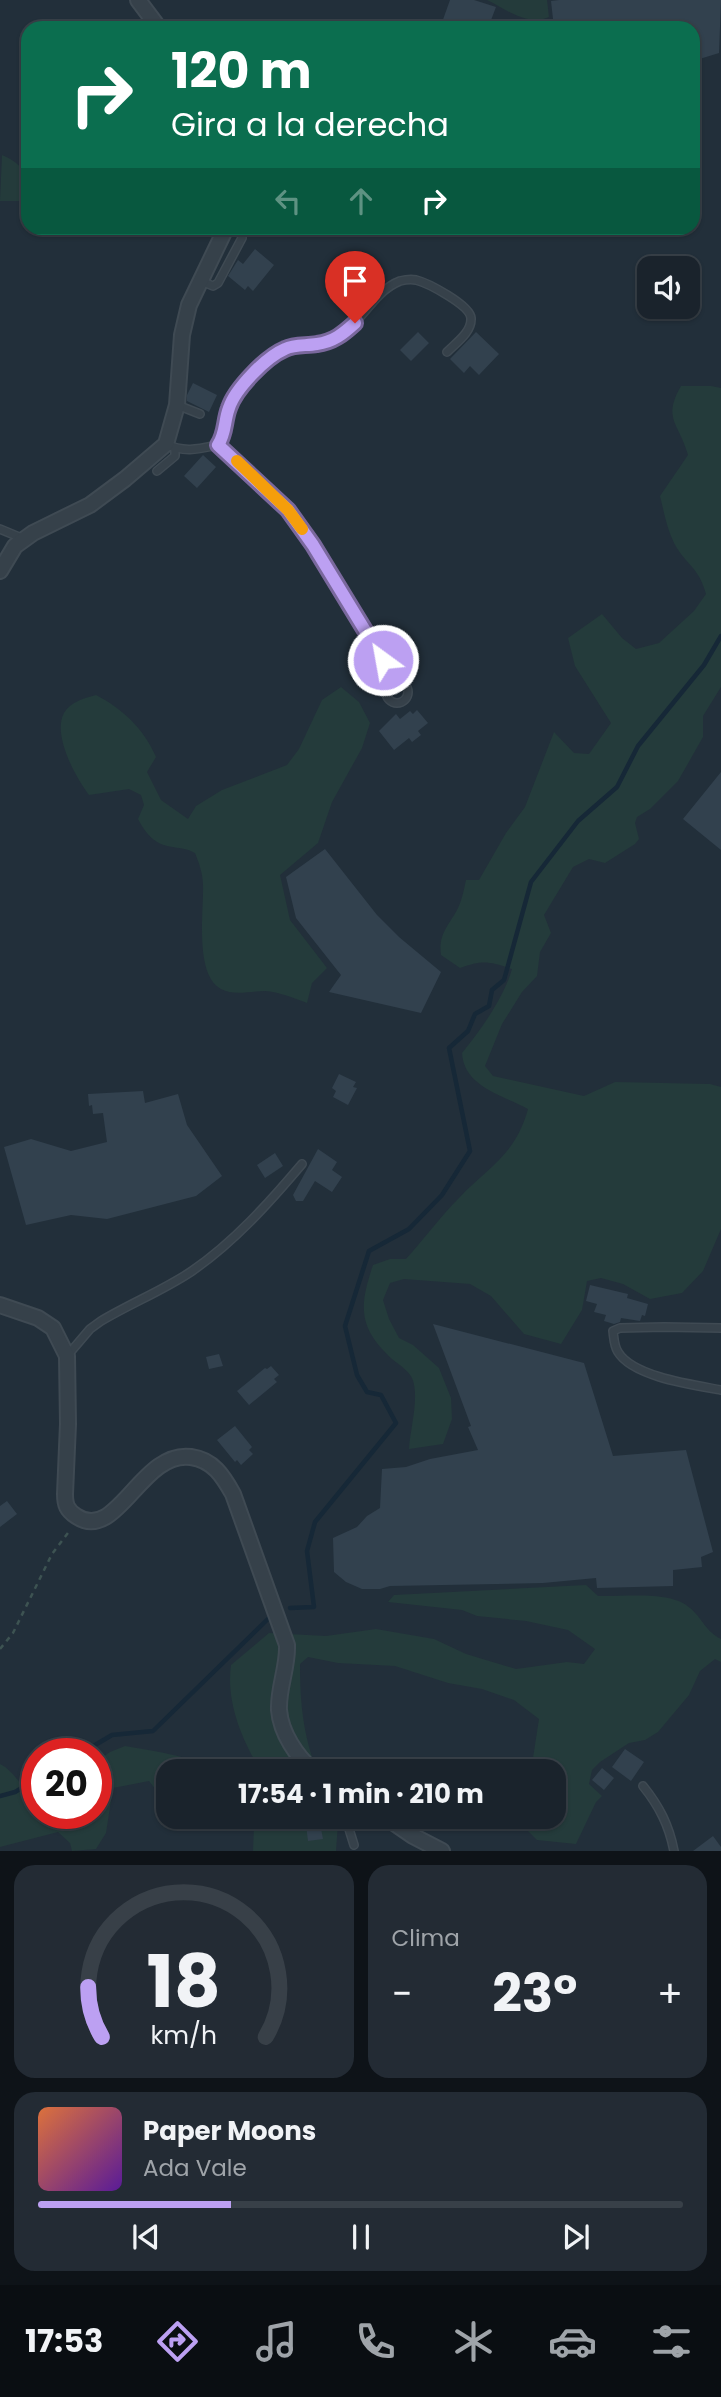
<!DOCTYPE html>
<html lang="es">
<meta charset="utf-8">
<style>
body{margin:0;font-family:Poppins,sans-serif;background:#232b34;color:#f1f3f6;height:100vh;display:flex;flex-direction:column;font-size:26px;white-space:nowrap}
*{box-sizing:border-box;margin:0}
p{font-size:23px;color:#9fa4a9}
.icon{flex:none;width:38px;height:38px;fill:none;stroke:currentColor;stroke-width:2;stroke-linecap:round;stroke-linejoin:round}
.map{position:relative;height:1851px;overflow:hidden}
.side{display:flex;flex-direction:column;gap:14px;padding:14px;background:#0e1318;flex:1}
.side>*{flex:none}
.banner{position:absolute;left:21px;top:21px;width:679px;height:214px;border-radius:21px;box-shadow:0 2px 5px #0004,0 0 0 2px #384048;background:#0b6e4f;color:#fff;overflow:hidden}
.fabs{position:absolute;left:637px;top:256px;display:grid;gap:14px}
.fabs a{display:grid;place-items:center;width:63px;height:63px;border-radius:14px;background:#1a232c;box-shadow:0 2px 5px #0004,0 0 0 2px #384048;font-size:35px}
.speed{position:absolute;left:21px;top:1738px;display:flex;gap:14px;font-size:35px;font-weight:700;text-align:center}
.speed>*{display:grid;place-content:center;width:91px;height:91px;border-radius:50%;background:#1a232c;box-shadow:0 2px 5px #0004,0 0 0 2px #384048;line-height:1}
.speed .limit{border:10px solid #d22;background:#fff;color:#111}
.pin{position:absolute;display:grid;place-items:center;width:60px;height:60px;color:#fff;margin:-72px -30px;border-radius:50% 50% 50% 0;rotate:-45deg;box-shadow:0 0 7px #0007}
.pin .icon{rotate:45deg}
.me{position:absolute;width:77px;margin:-38px;rotate:328deg;stroke-linejoin:round;filter:drop-shadow(0 0 5px #0008)}
.turn{display:flex;align-items:center;gap:24px;height:147px;padding:0 35px;font-size:32px}
.turn .icon{width:91px;height:91px;stroke-width:2.5}
.turn b{display:block;font-size:49px;line-height:60px}
.lanes{display:flex;align-items:center;height:66px;padding:0 35px;background:#0003;justify-content:center;gap:35px;direction:ltr}
.lanes .off{opacity:.35}
.big{font-size:52px;font-weight:700;line-height:1.1}
.side .card{flex:1;display:flex;flex-direction:column;justify-content:center;gap:10px;min-width:0;padding:0 24px;border-radius:21px;background:#232b34}
.side .dial{align-items:center;gap:0}
.dial svg{height:182px;overflow:visible;fill:none;stroke:#384048;stroke-width:7;stroke-linecap:round;text-anchor:middle}
.dial text{fill:#f1f3f6;stroke:none}
.song{display:flex;align-items:center;gap:21px}
.cover{width:84px;height:84px;border-radius:10px;background:linear-gradient(135deg,hsl(20 70% 55%),hsl(270 70% 35%))}
.played{height:7px;border-radius:4px;background:linear-gradient(90deg,#bca0f2 30%,#384048 30%)}
.keys{display:flex;justify-content:space-around;direction:ltr}
.heat{display:flex;justify-content:space-between;align-items:center;font-size:38px;direction:ltr}
.side .tiles{flex:1;display:grid;gap:14px;grid-template-columns:1fr 1fr}
.card:last-child{grid-column:span 2}
.trip{position:absolute;left:156px;top:1759px;width:410px;height:70px;border-radius:21px;background:#1a232c;box-shadow:0 2px 5px #0004,0 0 0 2px #384048;font-weight:700;line-height:70px;text-align:center}
.tabs{display:flex;height:112px;justify-content:space-around;align-items:center;background:#0a0e12;color:#9fa4a9}
.tabs .icon{width:49px;height:49px}
.tabs .selected{color:#bca0f2}
.tabs b{font-size:32px;color:#f1f3f6}
.map>svg:first-child{display:block}
.green{fill:#243b3b}
.lines{fill:none;stroke-linecap:round;stroke-linejoin:round}
.stream{stroke:#162837;stroke-width:4.5}
.building{fill:#32414e}
.service-casing{stroke:#3f4a53;stroke-width:10}
.minor-casing{stroke:#3f4a53;stroke-width:18}
.path{stroke:#3d5352;stroke-width:2.5;stroke-dasharray:5 5;stroke-linecap:butt}
.service{stroke:#36414a;stroke-width:7}
.minor{stroke:#36414a;stroke-width:14}
.route-casing{stroke:#7a689d;stroke-width:18}
.route{stroke:#bca0f2;stroke-width:12}
.slow{stroke:#f59e0b;stroke-width:12}
</style>
<div class="map">
<svg width="721" height="1851" viewBox="0 0 721 1851">
<rect width="100%" height="100%" fill="#222f3a"/>
<path class="green" d="M487,0H547L549,17C527,27 506,9 487,0Z
M2,155C25,165 31,177 27,201H0Z
M681,386H711L721,388V687L703,716V737L678,781L650,809L637,817L635,823L639,839L635,844L605,863L589,859L573,867L544,915L551,933L540,952L537,976L522,992L502,1024L485,1066L493,1076L584,1096L615,1082L710,1084L721,1087V1229L703,1271L682,1293L650,1299L623,1284L601,1278L587,1281L582,1310L561,1344L524,1334L491,1296L470,1284L404,1279L390,1283L383,1300L389,1319L399,1338L413,1345L439,1368L451,1398L452,1419L443,1444L409,1449C410,1429 420,1396 412,1378C409,1371 398,1364 392,1359C358,1327 359,1307 373,1265L390,1259H406C424,1239 440,1217 459,1198C489,1166 515,1156 528,1109C503,1095 464,1087 462,1053C481,1030 504,997 512,969C489,961 482,960 460,968L441,955C438,933 449,926 458,908C462,900 464,889 466,880H479L506,833L525,807L554,732L574,753L589,754L611,723L575,666L568,638L602,614L622,638L636,649L659,643L694,611L706,594C699,567 685,564 674,543C667,529 664,512 660,496L688,455C679,423 662,419 681,386Z
M341,687L359,702L370,723L362,748L332,802L318,843L280,875L290,920L327,968L312,983L307,1003C294,998 279,992 265,991C250,991 234,996 221,989C194,975 204,909 203,885C203,874 199,863 195,853C186,848 183,849 173,847C155,845 146,834 138,819L144,805L141,795L129,789L89,795C76,778 52,735 64,713C70,702 85,698 96,695C123,709 144,729 156,757L147,772L161,800L188,819L196,806L222,790L287,765L299,749L322,700Z
M586,1585L598,1596C624,1597 671,1590 690,1608C703,1619 705,1631 721,1639V1662L715,1659L700,1671L689,1695L658,1732L645,1740L629,1743L600,1762L592,1770L589,1784L602,1796L596,1802L576,1844L537,1840L521,1824L524,1817L553,1816V1771H531L539,1719L514,1700L482,1689L448,1683L395,1666L338,1663L308,1657L300,1664C300,1703 303,1734 317,1771H254L259,1768C241,1738 226,1701 231,1665L269,1633L326,1636L376,1629L434,1639L466,1654L516,1669L567,1662L584,1664L595,1649L568,1630L526,1621L477,1616L462,1610L388,1602L394,1595Z
M125,1746C160,1752 195,1758 229,1771H168V1805L149,1781L113,1788L106,1833L96,1849L72,1851L70,1843L58,1832L0,1847V1764C15,1771 21,1790 37,1796V1813H96V1762L110,1752Z
M248,1817H336L338,1823L336,1851H253L254,1825Z"/>
<g class="lines">
<path class="stream" d="M290,1608L314,1607L307,1551L315,1522L396,1423L381,1395L367,1392L357,1375L345,1326L369,1251L409,1229L442,1195L470,1151L449,1048L468,1031L475,1014L489,1006L492,990L504,980L531,882L578,821L617,787L638,746L704,665L721,636
M80,1754L112,1735L153,1731L271,1616
M0,1796L15,1792L37,1779"/>
</g>
<path class="building" d="M450,0H474L496,7L488,28H440Z
M559,0H721L719,53L693,61V28H554L551,1Z
M255,249L274,265L253,291L248,286L245,290L228,276L238,260L243,264Z
M418,332L429,343L411,361L400,350Z
M476,332L499,354L479,375L470,366L464,373L450,359Z
M193,383L217,395L209,412L187,401V395Z
M203,455L216,467L197,488L184,476Z
M417,710L428,723L418,731L421,735L412,742L409,738L394,750L379,731L396,714L400,719L410,711L413,714Z
M721,772V850L683,819Z
M325,849L377,915L399,937L441,972L421,1013L329,992L341,975L296,918L286,877Z
M339,1074L356,1082L353,1087L357,1088L348,1105L333,1097L336,1091L332,1088Z
M143,1091L145,1103L178,1094L187,1125L222,1176L196,1196L107,1219L71,1215L26,1225L4,1147L31,1139L71,1151L107,1142L103,1113L93,1114L92,1105L89,1106L88,1094Z
M318,1149L337,1162L332,1170L342,1177L332,1192L315,1181L303,1201H296L293,1195Z
M275,1153L283,1166L265,1178L257,1165Z
M590,1285L628,1294L627,1298L648,1304L645,1316L642,1315L640,1321L621,1318L620,1322L614,1324L604,1321L606,1315L594,1312L597,1304L586,1301Z
M433,1324L584,1363L613,1456L686,1450L713,1552L701,1557L702,1567L673,1570V1586L597,1588L596,1578L543,1583L390,1586L380,1589H362L346,1582L334,1572L333,1538L357,1527L367,1516L380,1508L382,1469L406,1467L430,1459L478,1450L468,1427L471,1426Z
M219,1354L223,1366L209,1369L206,1357Z
M271,1366L279,1375L274,1379L277,1382L249,1405L237,1391L265,1368L267,1369Z
M235,1426L252,1447L249,1450L253,1454L241,1465L237,1460L235,1462L217,1440Z
M7,1501L17,1514L0,1527V1506Z
M625,1749L644,1762L631,1781L612,1767Z
M602,1768L614,1778L604,1790L592,1780Z
M320,1823L323,1839L308,1841L306,1825Z
M713,1836L721,1847V1851H693Z"/>
<g class="lines">
<g class="service-casing">
<path id="service" d="M201,281L213,286L218,283L242,238
M177,405L200,414
M166,444C184,453 199,449 218,445L288,510L313,545L383,660L393,682
M218,445C227,431 223,418 230,405C239,387 266,357 285,349C303,341 325,348 342,335C362,320 376,290 400,281C404,280 411,279 416,280C428,283 470,305 471,318C472,332 456,343 447,352
M157,471L175,456V449
M0,529L24,539
M386 692a11 11 0 1 1 22 0a11 11 0 1 1-22 0Z
M721,1328L664,1327L620,1328L613,1331C614,1339 614,1346 618,1352C633,1377 694,1385 721,1390
M67,1356L90,1329L101,1321C131,1303 164,1290 192,1271C234,1242 269,1203 302,1164
M643,1786C659,1806 669,1825 674,1851
M345,1816L354,1845"/>
</g>
<g class="minor-casing">
<path id="minor" d="M138,0L159,28
M0,571L15,546L33,533L90,505L125,479L166,444L177,405L182,335L189,305L226,228
M0,1305L38,1318L53,1328L67,1356L68,1424L65,1494C65,1505 67,1510 76,1516C117,1544 141,1450 191,1457C213,1460 223,1476 233,1494L287,1645C288,1667 278,1688 279,1710C281,1734 297,1756 313,1771
M384,1816L413,1836L442,1851"/>
</g>
<path class="path" d="M0,1649L13,1633L52,1554L71,1529"/>
<use href="#service" class="service"/>
<use href="#minor" class="minor"/>
</g>
<g class="lines">
<g class="route-casing">
<path id="route" d="M355,323C343,334 333,342 317,344C306,346 295,344 285,349C266,357 235,389 229,408C224,421 226,433 218,445L288,510L313,545L383,660"/>
</g>
<use href="#route" class="route"/>
<path class="slow" d="M237,461L288,510L302,529"/>
</g>
</svg>
<div class="fabs">
<a><svg class="icon" aria-label="sound" viewBox="0 0 24 24"><path d="M4 9h4l5-4v14l-5-4H4zM17 9q2 3 0 6"/></svg></a>
</div>
<div class="speed"><div class="limit">20</div></div>
<div class="pin" style="left:355px;top:323px;background:#d93025"><svg class="icon" aria-label="arrive" viewBox="0 0 24 24"><path d="M6 21V4h12l-3 4 3 4H6"/></svg></div>
<svg class="me" style="left:383px;top:660px" viewBox="-20 -20 40 40"><circle r="17" fill="#bca0f2" stroke="#fff" stroke-width="3"/><path d="M0-11L8 9 0 5-8 9z" fill="#fff"/></svg>
<div class="trip">17:54 · 1 min · 210 m</div>
<div class="banner">
<div class="turn"><svg class="icon" aria-label="right" viewBox="0 0 24 24"><path d="M7 20v-9h11M14 6l5 5-5 5"/></svg><div><b>120 m</b>Gira a la derecha</div></div>
<div class="lanes"><svg class="icon off" aria-label="left" viewBox="0 0 24 24"><path d="M17 20v-9H6M10 6l-5 5 5 5"/></svg><svg class="icon off" aria-label="ahead" viewBox="0 0 24 24"><path d="M12 20V5M6 11l6-6 6 6"/></svg><svg class="icon" aria-label="right" viewBox="0 0 24 24"><path d="M7 20v-9h11M14 6l5 5-5 5"/></svg></div>
</div>
</div>
<section class="side">
<div class="tiles">
<div class="card dial"><svg viewBox="0 0 100 80">
<path d="M14 69A42 42 0 1 1 86 69"/>
<path d="M14 69A42 42 0 0 1 8 47" stroke="#bca0f2"/>
<text x="50" y="56" font-size="32" font-weight="700">18</text>
<text x="50" y="72" font-size="11">km/h</text>
</svg></div>
<div class="card"><p>Clima</p>
<div class="heat"><a>−</a><b class="big">23°</b><a>+</a></div>
</div>
<div class="card">
<div class="song"><i class="cover"></i><div><b>Paper Moons</b><p>Ada Vale</p></div></div>
<div class="played"></div>
<div class="keys"><svg class="icon" aria-label="previous" viewBox="0 0 24 24"><path d="M18 5L8 12l10 7zM5 5v14"/></svg><svg class="icon" aria-label="pause" viewBox="0 0 24 24"><path d="M8 5v14M16 5v14"/></svg><svg class="icon" aria-label="next" viewBox="0 0 24 24"><path d="M6 5l10 7-10 7zM19 5v14"/></svg></div>
</div>
</div>
</section>
<nav class="tabs">
<b>17:53</b>
<svg class="icon selected" aria-label="directions" viewBox="0 0 24 24"><path d="M12 3l9 9-9 9-9-9zM9 14v-3h6M13 9l2 2-2 2"/></svg>
<svg class="icon" aria-label="music" viewBox="0 0 24 24"><path d="M9 18V5l10-2v13"/><circle cx="6" cy="18" r="3"/><circle cx="16" cy="16" r="3"/></svg>
<svg class="icon" aria-label="phone" viewBox="0 0 24 24"><path d="M5 4h4l2 5-3 2q2 4 5 5l2-3 5 2v4C11 20 4 13 5 4z"/></svg>
<svg class="icon" aria-label="climate" viewBox="0 0 24 24"><path d="M12 3v18M4 7l16 10M4 17L20 7"/></svg>
<svg class="icon" aria-label="car" viewBox="0 0 24 24"><path d="M5 17H2v-5l4-1 3-4h7l3 4 3 1v5h-3M9 17h6M6 11h13"/><circle cx="7" cy="17" r="2"/><circle cx="17" cy="17" r="2"/></svg>
<svg class="icon" aria-label="filters" viewBox="0 0 24 24"><path d="M4 7h16M4 17h16"/><circle cx="9" cy="7" r="2"/><circle cx="15" cy="17" r="2"/></svg>
</nav>
